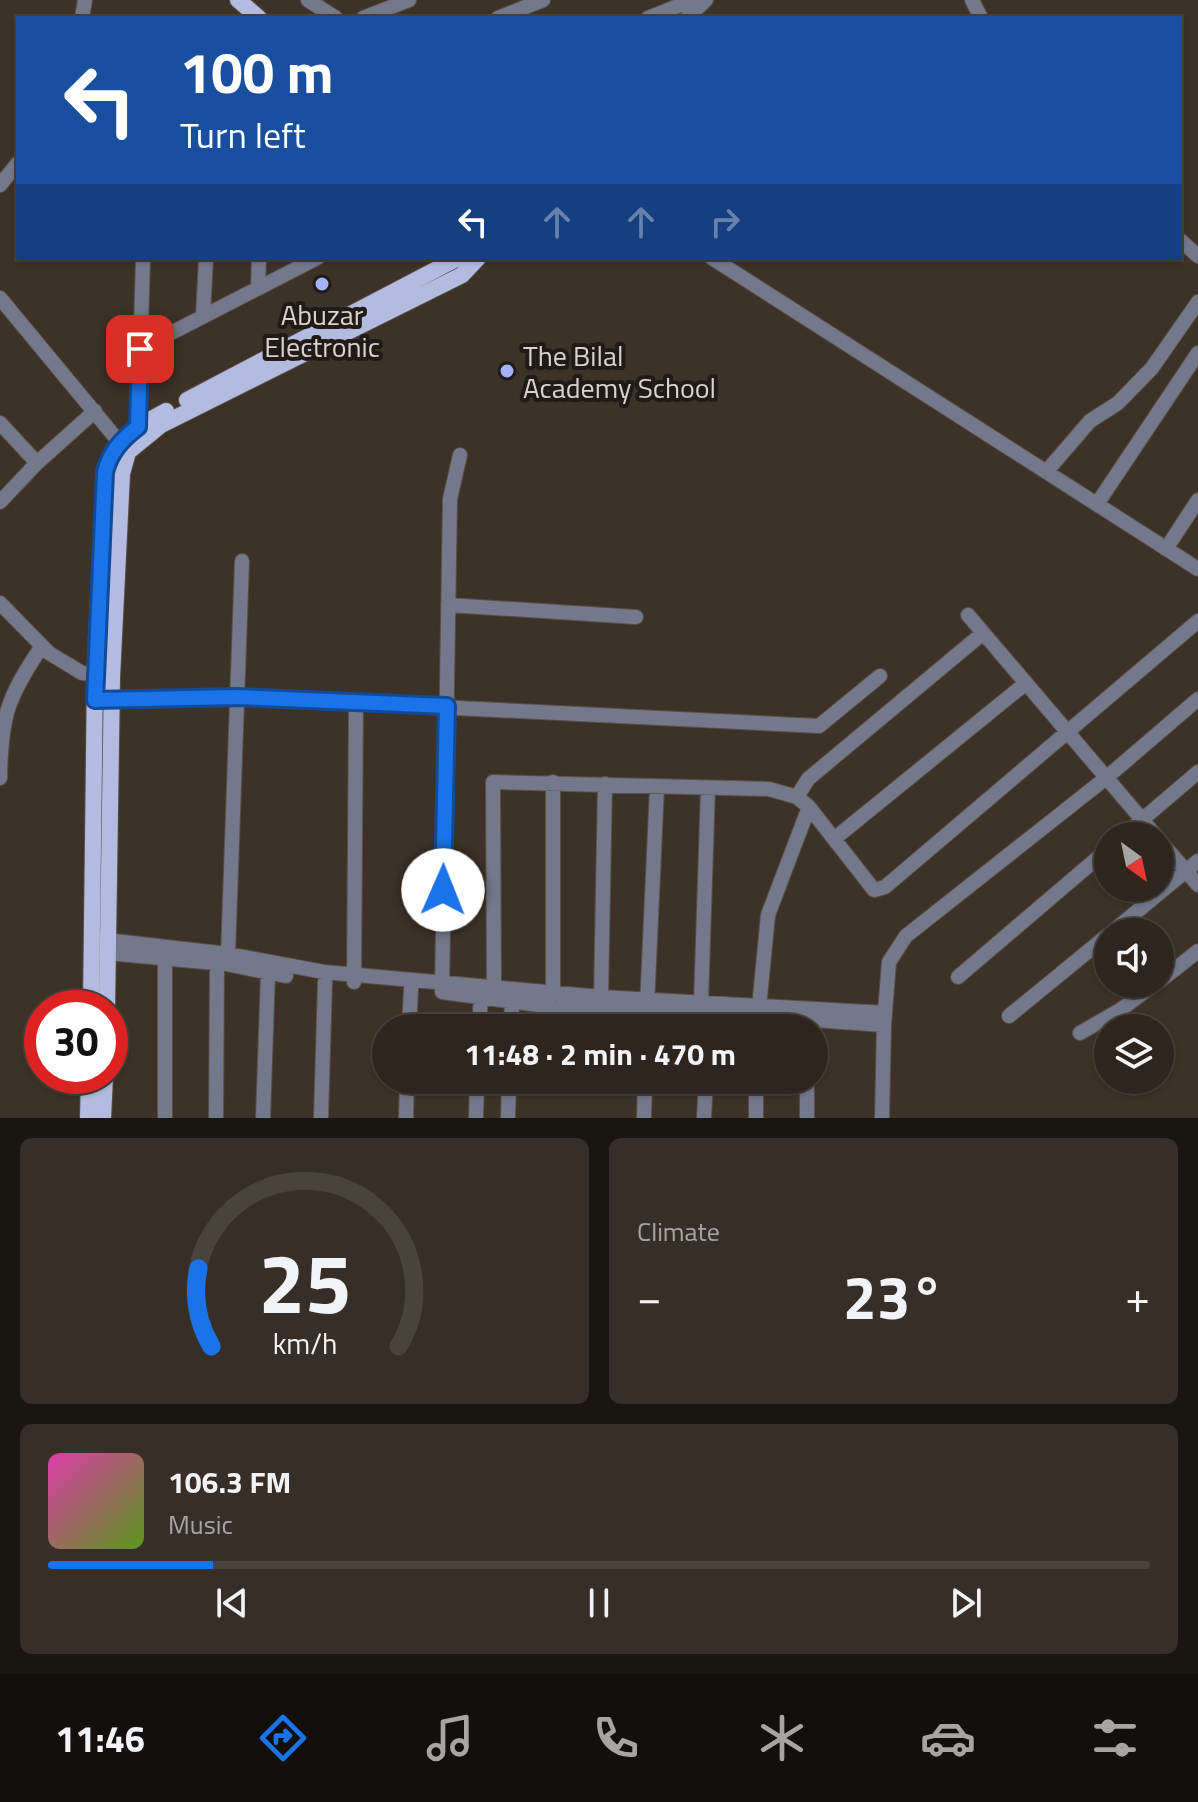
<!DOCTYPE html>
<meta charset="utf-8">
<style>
body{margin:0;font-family:"Titillium Web",sans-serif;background:#362e27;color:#f1f3f6;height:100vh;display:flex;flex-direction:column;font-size:30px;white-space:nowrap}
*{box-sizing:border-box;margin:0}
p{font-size:26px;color:#a7a5a4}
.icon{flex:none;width:44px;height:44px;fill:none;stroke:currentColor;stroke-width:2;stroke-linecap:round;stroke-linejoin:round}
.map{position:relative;height:1118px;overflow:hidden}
.panel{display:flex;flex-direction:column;gap:20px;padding:20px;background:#191510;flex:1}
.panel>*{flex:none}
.banner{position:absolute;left:16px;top:16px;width:1166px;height:244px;border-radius:0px;box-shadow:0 2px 6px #0004,0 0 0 2px #49433c;background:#1a4fa0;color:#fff;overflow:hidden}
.needle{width:52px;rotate:147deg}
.buttons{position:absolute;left:1094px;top:822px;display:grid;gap:16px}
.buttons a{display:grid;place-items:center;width:80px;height:80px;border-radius:50%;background:#2e261e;box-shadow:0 2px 6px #0004,0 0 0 2px #49433c;font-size:40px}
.speed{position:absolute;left:24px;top:990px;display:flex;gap:16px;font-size:40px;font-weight:700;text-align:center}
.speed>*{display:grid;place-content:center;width:104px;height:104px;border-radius:50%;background:#2e261e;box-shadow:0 2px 6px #0004,0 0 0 2px #49433c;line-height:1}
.speed .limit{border:12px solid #d22;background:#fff;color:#111}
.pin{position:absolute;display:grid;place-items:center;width:68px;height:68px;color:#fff;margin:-34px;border-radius:16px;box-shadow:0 4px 12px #0006}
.me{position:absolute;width:88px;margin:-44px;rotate:1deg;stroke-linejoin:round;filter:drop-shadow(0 0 6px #0008)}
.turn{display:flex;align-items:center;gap:28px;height:168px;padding:0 32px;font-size:36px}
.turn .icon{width:104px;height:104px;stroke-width:2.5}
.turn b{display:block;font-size:56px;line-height:68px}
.lanes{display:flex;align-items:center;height:76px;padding:0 32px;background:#0003;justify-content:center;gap:40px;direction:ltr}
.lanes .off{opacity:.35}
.big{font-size:60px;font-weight:700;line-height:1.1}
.panel .tile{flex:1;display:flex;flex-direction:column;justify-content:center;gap:12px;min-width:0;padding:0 28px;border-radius:12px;background:#362e27}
.panel .dial{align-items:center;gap:0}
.dial svg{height:208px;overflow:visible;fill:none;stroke:#49433c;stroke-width:7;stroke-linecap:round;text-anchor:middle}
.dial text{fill:#f1f3f6;stroke:none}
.song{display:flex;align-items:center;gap:24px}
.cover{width:96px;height:96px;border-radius:12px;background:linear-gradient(135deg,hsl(320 70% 55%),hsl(90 70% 35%))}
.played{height:8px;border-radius:4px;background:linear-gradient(90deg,#1a73e8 15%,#49433c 15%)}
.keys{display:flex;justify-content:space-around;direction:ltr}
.heat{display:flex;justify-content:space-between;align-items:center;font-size:44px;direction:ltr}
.panel .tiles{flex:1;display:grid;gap:20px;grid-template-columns:1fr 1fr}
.tile:last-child{grid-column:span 2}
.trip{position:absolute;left:372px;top:1014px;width:456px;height:80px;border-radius:40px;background:#2e261e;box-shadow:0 2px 6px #0004,0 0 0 2px #49433c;font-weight:700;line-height:80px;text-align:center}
.dock{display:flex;height:128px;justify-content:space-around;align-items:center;background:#120f0c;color:#a7a5a4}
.dock .icon{width:56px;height:56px}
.dock .current{color:#1a73e8}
.dock b{font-size:36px;color:#f1f3f6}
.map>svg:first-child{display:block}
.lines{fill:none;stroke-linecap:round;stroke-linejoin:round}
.minor-casing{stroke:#594f46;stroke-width:16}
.major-casing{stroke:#594f46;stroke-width:18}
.minor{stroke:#74788b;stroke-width:14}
.major{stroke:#b3bbe1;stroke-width:16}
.route-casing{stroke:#114b97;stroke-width:20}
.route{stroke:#1a73e8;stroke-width:14}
.poi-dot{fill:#a4b2fc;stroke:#201b16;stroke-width:3}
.labels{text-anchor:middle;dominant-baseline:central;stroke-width:8;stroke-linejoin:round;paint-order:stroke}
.poi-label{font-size:28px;fill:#dad3cc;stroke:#201b16}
</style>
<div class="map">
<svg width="1198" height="1118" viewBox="0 0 1198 1118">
<rect width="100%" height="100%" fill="#3d3228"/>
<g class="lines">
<g class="minor-casing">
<path id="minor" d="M308,0L336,18
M972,0L981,18
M82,18L85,0
M363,18L409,0
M498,18L543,0
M648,18L693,0
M687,18L706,0
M0,185L18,163
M1180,240L1198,256
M712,258L1198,569
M258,288L259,258
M0,298L125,449
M203,316L206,258
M140,349L317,258
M0,423L37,463
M138,427L143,258
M1046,472L1090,421L1118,403L1152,368L1198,302
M0,502L37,463L95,411
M1097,504L1198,353
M1166,549L1198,500
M0,603L49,653L82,673L105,676
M448,605L636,617
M968,615L1156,836
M103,699L236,697L819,726L880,676
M0,778C1,716 7,698 42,646
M553,782V993
M797,797L808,779L983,633
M1123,836L1198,772
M834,839L1026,683
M1160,841L1198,885
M1112,932L1198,861
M97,939L228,954L324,972L601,997L885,1013
M97,952L226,964L286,976
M228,954L242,561
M958,977L1108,849
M1160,981L1198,951
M354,982L356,704
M494,987L493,782L769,789L797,797L809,807L874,890L885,887L1198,621
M442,990L450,499L460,455
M442,992L554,1007L757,1016L884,1025
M601,997L605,784
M701,1002L708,788
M1009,1016L1108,935
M409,1028L411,989
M479,1028L481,996
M511,1028L512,1002
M646,1028L657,787
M757,1028L768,915L809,807
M1080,1033L1120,1010L1155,984
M165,1118V958
M216,1118L217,963
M263,1118L268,973
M321,1118L325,982
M406,1118L407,1080
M476,1118L477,1080
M508,1118L509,1080
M644,1118L645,1080
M704,1118L706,1080
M756,1118V1080
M807,1118V1080
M882,1118L884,1025L889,962L906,936L1106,778L1198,699"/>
</g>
<g class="major-casing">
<path id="major" d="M238,0L259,18
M187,400L458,258
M91,1008L95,674L105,472C113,441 139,425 166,411
M107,1008L112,677L122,474L128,452L161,425L462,275L478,258
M88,1118L89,1076
M103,1118L105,1076"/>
</g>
<use href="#minor" class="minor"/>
<use href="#major" class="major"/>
</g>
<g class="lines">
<g class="route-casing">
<path id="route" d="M140,349L138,427C122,439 110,452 105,472L95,700L236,697L447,706L443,890"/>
</g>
<use href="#route" class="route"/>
</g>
<g class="poi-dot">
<circle cx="322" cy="284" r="8"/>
<circle cx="507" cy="371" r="8"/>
</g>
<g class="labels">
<g class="poi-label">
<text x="322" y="314">Abuzar<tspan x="322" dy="32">Electronic</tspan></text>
<text x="523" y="355" text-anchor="start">The Bilal<tspan x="523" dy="32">Academy School</tspan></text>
</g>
</g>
</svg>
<div class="buttons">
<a><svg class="needle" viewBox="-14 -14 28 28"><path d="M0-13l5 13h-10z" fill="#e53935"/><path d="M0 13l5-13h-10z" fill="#a7a5a4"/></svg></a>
<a><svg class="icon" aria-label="sound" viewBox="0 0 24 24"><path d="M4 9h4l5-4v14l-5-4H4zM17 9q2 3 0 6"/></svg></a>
<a><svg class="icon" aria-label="layers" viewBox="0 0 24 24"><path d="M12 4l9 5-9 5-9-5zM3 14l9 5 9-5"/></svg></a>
</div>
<div class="speed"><div class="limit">30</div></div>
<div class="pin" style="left:140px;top:349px;background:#d93025"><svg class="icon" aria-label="arrive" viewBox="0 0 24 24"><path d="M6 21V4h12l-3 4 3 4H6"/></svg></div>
<svg class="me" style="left:443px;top:890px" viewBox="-20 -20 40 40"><circle r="19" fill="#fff"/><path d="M0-13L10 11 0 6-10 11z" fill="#1a73e8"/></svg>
<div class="trip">11:48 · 2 min · 470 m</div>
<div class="banner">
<div class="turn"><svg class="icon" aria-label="left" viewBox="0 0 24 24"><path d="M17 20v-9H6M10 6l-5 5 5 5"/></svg><div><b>100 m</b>Turn left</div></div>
<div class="lanes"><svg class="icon" aria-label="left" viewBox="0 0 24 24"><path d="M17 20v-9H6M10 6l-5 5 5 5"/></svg><svg class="icon off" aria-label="ahead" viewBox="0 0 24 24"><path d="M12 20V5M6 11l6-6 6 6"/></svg><svg class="icon off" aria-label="ahead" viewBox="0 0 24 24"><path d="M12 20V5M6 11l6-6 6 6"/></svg><svg class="icon off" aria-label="right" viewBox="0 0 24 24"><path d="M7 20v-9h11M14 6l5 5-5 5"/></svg></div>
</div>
</div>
<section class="panel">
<div class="tiles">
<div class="tile dial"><svg viewBox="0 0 100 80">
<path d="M14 69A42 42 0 1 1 86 69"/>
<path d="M14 69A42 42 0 0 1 9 39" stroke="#1a73e8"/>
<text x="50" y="56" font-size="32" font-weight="700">25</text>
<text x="50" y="72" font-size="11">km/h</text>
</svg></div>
<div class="tile"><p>Climate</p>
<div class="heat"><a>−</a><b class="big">23°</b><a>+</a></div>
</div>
<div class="tile">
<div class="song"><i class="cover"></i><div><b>106.3 FM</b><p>Music</p></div></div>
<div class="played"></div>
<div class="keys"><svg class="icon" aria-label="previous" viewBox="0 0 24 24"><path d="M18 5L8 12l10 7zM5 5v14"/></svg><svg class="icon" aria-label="pause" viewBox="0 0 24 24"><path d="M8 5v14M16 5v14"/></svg><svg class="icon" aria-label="next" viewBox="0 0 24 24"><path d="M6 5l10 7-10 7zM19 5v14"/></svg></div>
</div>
</div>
</section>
<nav class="dock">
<b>11:46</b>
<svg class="icon current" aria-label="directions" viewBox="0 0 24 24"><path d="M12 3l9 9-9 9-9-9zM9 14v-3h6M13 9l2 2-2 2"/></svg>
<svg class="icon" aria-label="music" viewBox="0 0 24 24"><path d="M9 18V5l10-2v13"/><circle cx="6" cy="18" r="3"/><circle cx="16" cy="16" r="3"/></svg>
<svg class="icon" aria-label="phone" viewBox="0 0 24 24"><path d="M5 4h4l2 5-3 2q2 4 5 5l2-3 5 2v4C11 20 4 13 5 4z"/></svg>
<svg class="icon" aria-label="climate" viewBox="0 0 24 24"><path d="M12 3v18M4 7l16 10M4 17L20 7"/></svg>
<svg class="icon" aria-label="car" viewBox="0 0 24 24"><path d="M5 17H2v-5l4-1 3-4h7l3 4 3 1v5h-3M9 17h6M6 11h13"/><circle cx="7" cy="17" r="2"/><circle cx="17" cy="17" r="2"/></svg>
<svg class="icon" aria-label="filters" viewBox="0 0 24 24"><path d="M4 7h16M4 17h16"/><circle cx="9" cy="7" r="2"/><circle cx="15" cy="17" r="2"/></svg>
</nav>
